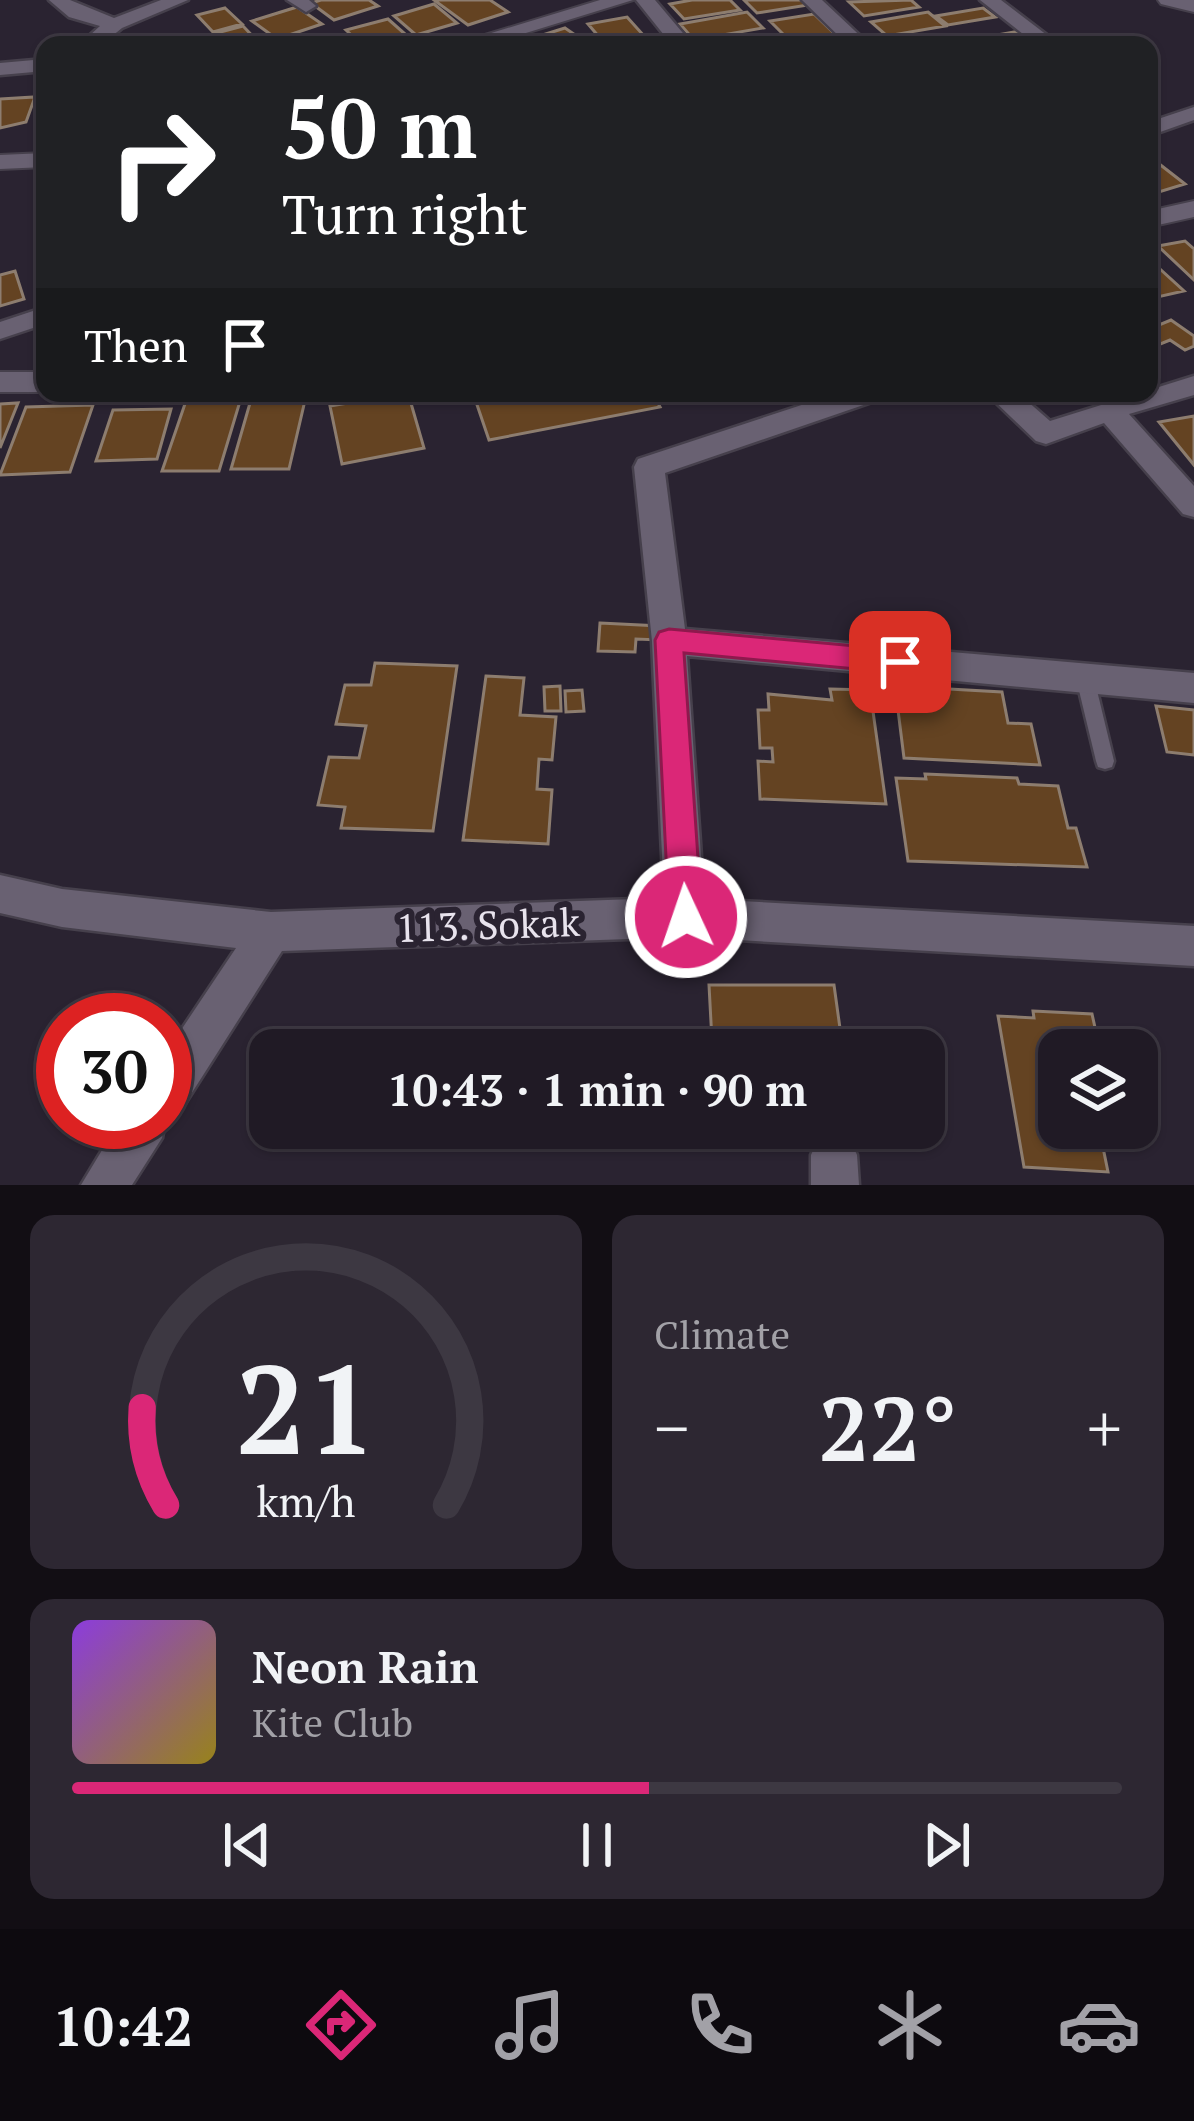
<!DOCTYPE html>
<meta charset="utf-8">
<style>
body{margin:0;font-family:"PT Serif",serif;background:#2d2732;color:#f1f3f6;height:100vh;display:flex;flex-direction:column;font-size:45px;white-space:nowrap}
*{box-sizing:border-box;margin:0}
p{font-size:39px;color:#a2a1a7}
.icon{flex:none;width:66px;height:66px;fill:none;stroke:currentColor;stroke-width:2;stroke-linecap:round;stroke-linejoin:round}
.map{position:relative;height:1185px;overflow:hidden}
.side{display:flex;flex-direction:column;gap:30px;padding:30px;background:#120e14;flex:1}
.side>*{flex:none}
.banner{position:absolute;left:36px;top:36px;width:1122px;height:366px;border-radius:24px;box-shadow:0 3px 9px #0004,0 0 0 3px #3d3842;background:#202124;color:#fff;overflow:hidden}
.controls{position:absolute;left:1038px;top:1029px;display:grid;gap:24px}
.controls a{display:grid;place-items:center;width:120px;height:120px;border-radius:24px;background:#201a25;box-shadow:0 3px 9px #0004,0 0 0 3px #3d3842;font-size:60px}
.speed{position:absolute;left:36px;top:993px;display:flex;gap:24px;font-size:60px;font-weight:700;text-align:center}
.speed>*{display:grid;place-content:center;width:156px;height:156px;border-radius:50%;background:#201a25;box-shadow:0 3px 9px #0004,0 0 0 3px #3d3842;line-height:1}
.speed .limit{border:18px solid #d22;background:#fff;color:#111}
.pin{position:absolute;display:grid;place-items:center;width:102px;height:102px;color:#fff;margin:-51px;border-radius:24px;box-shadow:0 6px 18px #0006}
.me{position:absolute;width:132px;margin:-66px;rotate:357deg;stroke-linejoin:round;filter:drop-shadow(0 0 9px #0008)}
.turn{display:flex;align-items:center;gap:42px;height:252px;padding:0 48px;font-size:54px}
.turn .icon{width:156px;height:156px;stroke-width:2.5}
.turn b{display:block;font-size:84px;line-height:102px}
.then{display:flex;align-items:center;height:114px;padding:0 48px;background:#0003;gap:24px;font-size:45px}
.big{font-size:90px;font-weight:800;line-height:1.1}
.side .card{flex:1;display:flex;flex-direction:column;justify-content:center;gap:18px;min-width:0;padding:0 42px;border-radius:24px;background:#2d2732}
.side .dial{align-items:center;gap:0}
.dial svg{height:312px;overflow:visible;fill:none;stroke:#3d3842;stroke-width:7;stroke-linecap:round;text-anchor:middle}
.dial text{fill:#f1f3f6;stroke:none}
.song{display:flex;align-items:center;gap:36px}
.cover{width:144px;height:144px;border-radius:18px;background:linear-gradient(135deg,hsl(270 70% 55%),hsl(50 70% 35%))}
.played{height:12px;border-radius:6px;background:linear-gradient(90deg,#db2777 55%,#3d3842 55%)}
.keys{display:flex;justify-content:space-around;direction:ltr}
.heat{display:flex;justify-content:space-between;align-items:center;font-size:66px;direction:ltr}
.side .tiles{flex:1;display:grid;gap:30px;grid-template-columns:1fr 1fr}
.card:last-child{grid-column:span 2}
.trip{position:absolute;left:249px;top:1029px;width:696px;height:120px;border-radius:24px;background:#201a25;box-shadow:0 3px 9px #0004,0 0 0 3px #3d3842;font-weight:800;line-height:120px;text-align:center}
.tabs{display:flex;height:192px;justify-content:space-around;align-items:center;background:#0d0a0f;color:#a2a1a7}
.tabs .icon{width:84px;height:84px}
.tabs .current{color:#db2777}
.tabs b{font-size:54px;color:#f1f3f6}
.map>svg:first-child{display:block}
.building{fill:#644322;stroke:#8d7d6f;stroke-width:3}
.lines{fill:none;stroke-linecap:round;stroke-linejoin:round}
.lane-casing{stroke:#46404c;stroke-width:5}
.street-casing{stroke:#46404c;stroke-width:5}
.secondary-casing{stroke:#46404c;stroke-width:4}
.lane{fill:#696172;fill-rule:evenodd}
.street{fill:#696172;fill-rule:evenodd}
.secondary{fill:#696172;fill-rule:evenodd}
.route{fill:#db2777;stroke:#8e194d;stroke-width:3}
.labels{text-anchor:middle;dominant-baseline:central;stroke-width:12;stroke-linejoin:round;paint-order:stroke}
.near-street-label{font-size:39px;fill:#e8e3ed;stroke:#2a2331}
</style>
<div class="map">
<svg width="1194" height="1185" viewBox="0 0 1194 1185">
<rect width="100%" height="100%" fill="#2a2331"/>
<path class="building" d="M321,0H369L378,6L334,20L311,3Z
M434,0H490L508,12L468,25Z
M692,0H730L740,10L684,19L670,4Z
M744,0H803L808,5L757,13Z
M911,0L919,7L864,16L849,2Z
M434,4L457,23L416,35L394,16Z
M297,7L322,24L277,39L252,21Z
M225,8L242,24L213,32L197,15Z
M983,8L995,17L948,25L936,16Z
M747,12L763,28L694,40L680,24Z
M928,12L945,26L887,36L871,22Z
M814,14L839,38L815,42L819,45H794L770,21Z
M627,17L645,37L606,45L588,24Z
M388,19L413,41L362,45L346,30Z
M243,26L261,45H195L190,40Z
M565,28L584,41L573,45L517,43Z
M1020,31L1039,45L964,41Z
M35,97L26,122L0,128V99Z
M1149,156L1185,184L1149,195Z
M1185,241L1194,249V280L1158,246Z
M1149,259L1184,291L1153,298Z
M15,271L24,299L0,306V275Z
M1171,320L1194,336V346L1185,350L1170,340L1153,347L1149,343V329Z
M408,393L424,448L342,464L330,406Z
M473,393H653L660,407L489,440Z
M252,396H306L289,469H231Z
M187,398H241L219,471H162Z
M18,403L0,448V404Z
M93,405L70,472L0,475L26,407Z
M171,409L157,459L96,461L113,410Z
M1194,416V465L1159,422Z
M600,623L660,626V640L636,639L635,652L598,651Z
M375,663L457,666L433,831L341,828L345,807L318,805L329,757L359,758L366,726L336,724L345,685H371Z
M486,676L524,678L520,715L556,717L552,760L539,759L537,789L552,790L548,844L463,840Z
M560,686L561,711H545L544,687Z
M895,686L1002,692L1008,723L1031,724L1040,765L904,758Z
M830,689L870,690L886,804L760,799L758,761L773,762L772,748H760L758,710H769L768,694L832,700Z
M582,690L584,711L566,712L565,691Z
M1156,706L1194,710V755L1167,752Z
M925,774L1017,778L1019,784L1058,786L1068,828H1076L1087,867L908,861L896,778L926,779Z
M709,985H834L843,1050H703V1041H712Z
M1033,1011L1092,1014L1100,1050H1059V1128H1099L1108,1172L1024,1167L998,1016L1034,1018Z
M718,1128H762L763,1139H718Z
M805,1128H854L855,1139L806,1138Z"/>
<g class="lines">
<g class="lane-casing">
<path id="lane" d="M1085,671L1091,673L1094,678L1114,761L1112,767L1105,769L1098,767L1096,761L1076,678L1079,673Z"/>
</g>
<g class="street-casing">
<path id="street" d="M49,0H70L114,18L161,0H188L122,28L101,45H79L100,26L69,17Z
M287,0H309L316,6L306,12Z
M636,0H655L693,45H672Z
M802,0H822L870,45H848Z
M980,0H1001L1060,45H1037Z
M45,59V71L0,75V63Z
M1194,107V120L1149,136V122Z
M45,307V324L0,339V322Z
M1194,376V395L1129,414L1194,486V517L1183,514L1104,423L1046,444L1036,441L986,393H1018L1050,421Z
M838,393H882L878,400L665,473L685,629L1194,673V703L687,656L704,899L1194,926V966L685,937L282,951L181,1110L166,1116L162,1138L132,1185H81L119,1122H165V1054L236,948L62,927L0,913V875L62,889L271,912L664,898L652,641L634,467L638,459Z
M834,1132L850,1139L857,1155L859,1185H811V1155L818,1139Z"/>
</g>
<g class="secondary-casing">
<path id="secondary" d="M600,0H633L487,45H452Z
M1158,0H1194V12L1161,4Z
M45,153V167L0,169V155Z
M1194,201V217L1149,227V211Z
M0,372H45V392H0Z"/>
</g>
<use href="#lane" class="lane"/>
<use href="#street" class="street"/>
<use href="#secondary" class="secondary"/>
</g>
<path class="route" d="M669,629L900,650L910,653L914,662L910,670L900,673L684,653L702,917L697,929L686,933L674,929L669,917L655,640L659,632Z"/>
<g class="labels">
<g class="near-street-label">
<text transform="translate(488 924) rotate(-2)">113. Sokak</text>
</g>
</g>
</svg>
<div class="controls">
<a><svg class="icon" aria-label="layers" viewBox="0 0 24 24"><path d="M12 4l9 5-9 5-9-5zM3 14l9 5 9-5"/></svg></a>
</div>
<div class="speed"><div class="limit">30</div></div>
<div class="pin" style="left:900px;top:662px;background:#d93025"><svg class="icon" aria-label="arrive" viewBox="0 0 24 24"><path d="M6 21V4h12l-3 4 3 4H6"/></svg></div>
<svg class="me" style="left:686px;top:917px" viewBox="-20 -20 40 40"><circle r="17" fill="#db2777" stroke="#fff" stroke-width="3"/><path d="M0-11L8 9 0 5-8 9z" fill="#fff"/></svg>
<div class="trip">10:43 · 1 min · 90 m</div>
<div class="banner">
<div class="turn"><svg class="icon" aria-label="right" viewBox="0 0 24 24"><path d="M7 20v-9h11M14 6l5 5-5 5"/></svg><div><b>50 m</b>Turn right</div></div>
<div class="then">Then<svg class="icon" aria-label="arrive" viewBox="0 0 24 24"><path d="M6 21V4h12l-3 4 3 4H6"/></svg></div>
</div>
</div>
<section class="side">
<div class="tiles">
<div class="card dial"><svg viewBox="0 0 100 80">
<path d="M14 69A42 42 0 1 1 86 69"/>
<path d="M14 69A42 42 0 0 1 8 44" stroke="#db2777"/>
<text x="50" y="56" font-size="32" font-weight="700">21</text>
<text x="50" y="72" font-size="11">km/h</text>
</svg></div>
<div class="card"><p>Climate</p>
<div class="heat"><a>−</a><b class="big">22°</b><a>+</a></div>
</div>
<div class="card">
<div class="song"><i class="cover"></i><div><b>Neon Rain</b><p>Kite Club</p></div></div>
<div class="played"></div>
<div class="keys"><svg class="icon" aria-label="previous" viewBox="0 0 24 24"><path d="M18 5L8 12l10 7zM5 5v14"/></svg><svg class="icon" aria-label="pause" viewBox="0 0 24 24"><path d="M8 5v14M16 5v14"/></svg><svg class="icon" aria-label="next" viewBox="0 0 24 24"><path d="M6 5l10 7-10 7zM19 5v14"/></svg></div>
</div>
</div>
</section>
<nav class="tabs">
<b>10:42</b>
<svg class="icon current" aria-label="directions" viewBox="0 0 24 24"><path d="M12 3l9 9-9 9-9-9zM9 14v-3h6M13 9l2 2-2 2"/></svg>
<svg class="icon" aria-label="music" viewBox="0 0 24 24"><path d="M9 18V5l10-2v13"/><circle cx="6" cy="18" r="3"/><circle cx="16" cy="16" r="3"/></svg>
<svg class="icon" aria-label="phone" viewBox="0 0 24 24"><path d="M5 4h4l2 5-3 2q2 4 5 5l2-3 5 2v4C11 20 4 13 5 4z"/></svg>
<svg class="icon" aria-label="climate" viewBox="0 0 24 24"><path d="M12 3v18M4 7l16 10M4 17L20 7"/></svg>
<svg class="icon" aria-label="car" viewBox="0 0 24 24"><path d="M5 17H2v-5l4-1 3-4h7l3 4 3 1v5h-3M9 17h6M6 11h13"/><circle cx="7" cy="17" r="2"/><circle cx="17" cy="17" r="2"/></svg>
</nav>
